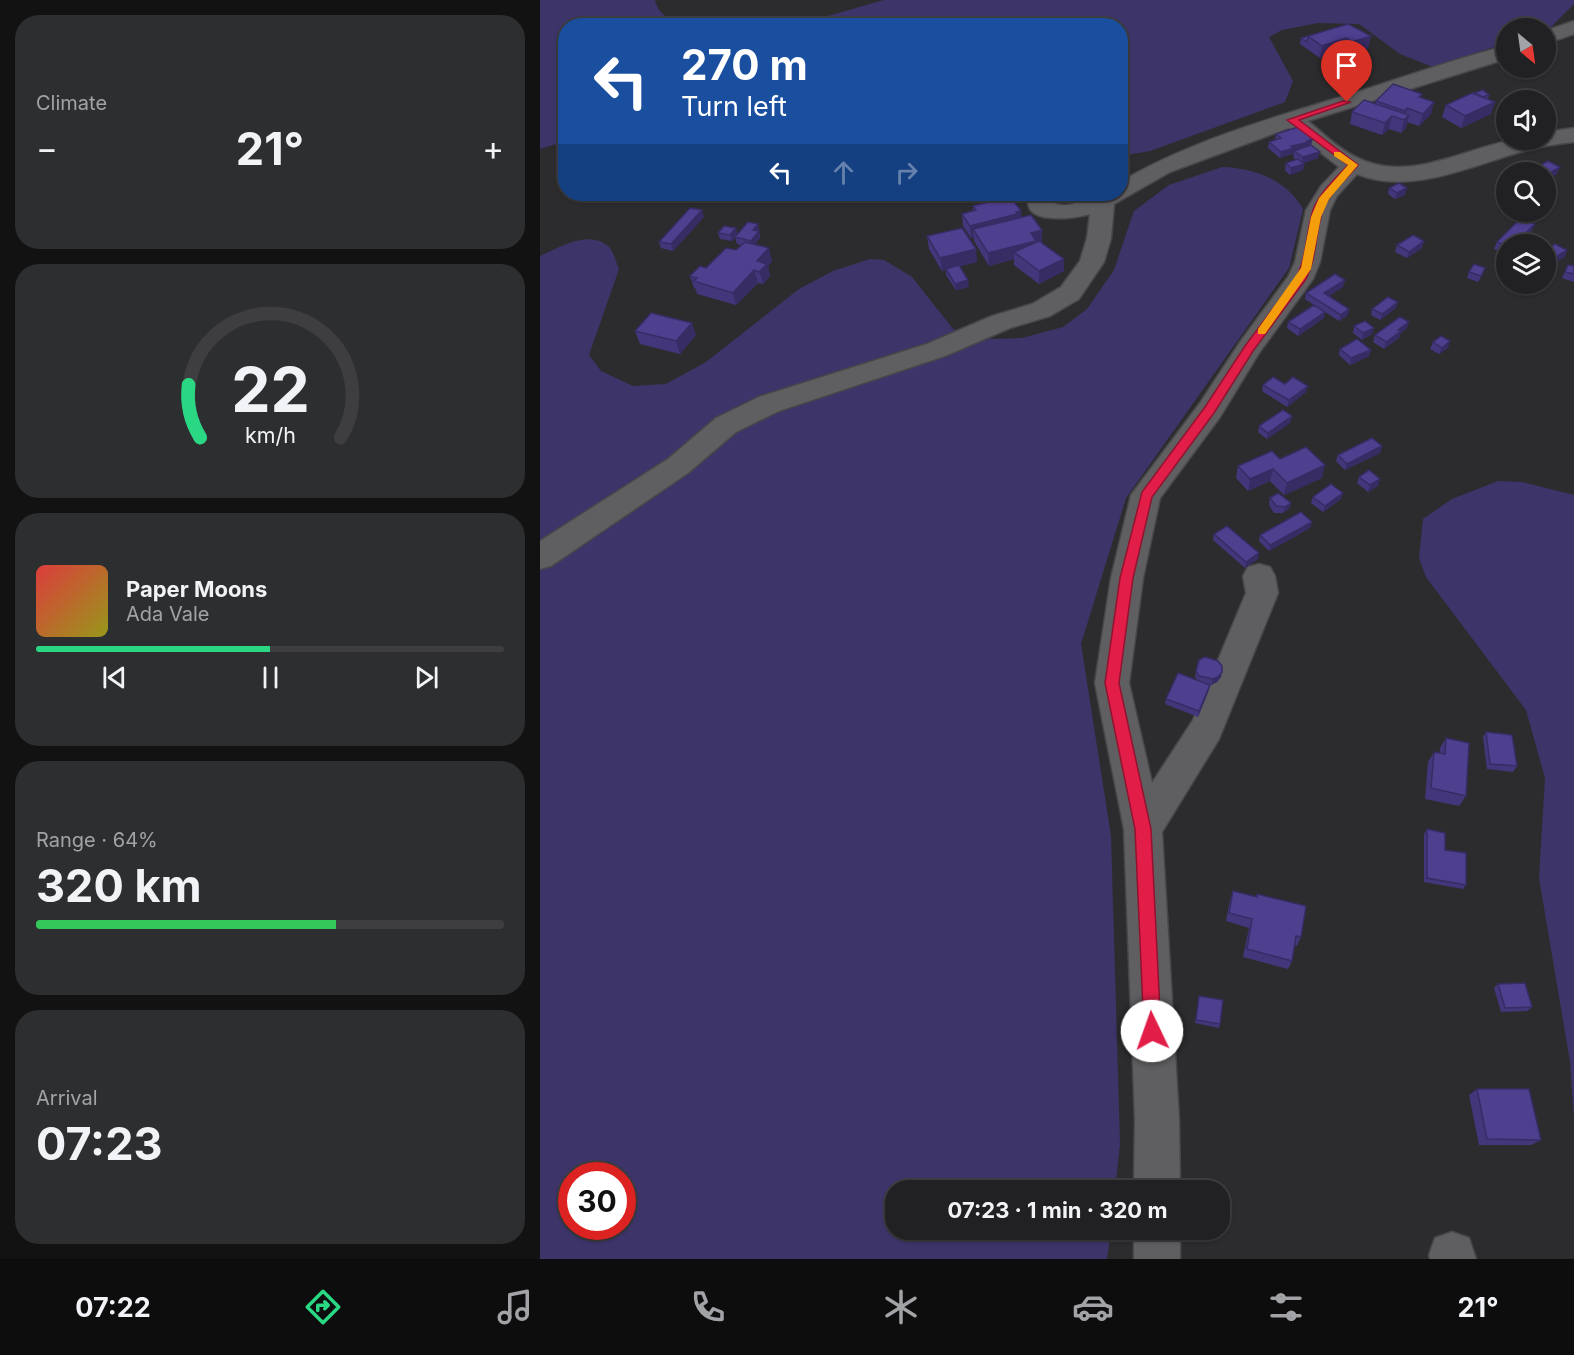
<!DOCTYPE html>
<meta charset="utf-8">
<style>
body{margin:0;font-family:Inter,sans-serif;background:#2d2e30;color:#f1f3f6;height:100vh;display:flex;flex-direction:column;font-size:22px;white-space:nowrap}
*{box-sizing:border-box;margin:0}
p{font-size:20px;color:#a2a3a6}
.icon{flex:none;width:33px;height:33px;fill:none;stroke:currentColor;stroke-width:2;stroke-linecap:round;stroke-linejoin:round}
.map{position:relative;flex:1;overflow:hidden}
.sheet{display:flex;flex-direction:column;gap:15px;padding:15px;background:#121213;width:540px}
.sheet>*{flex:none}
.banner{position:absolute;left:18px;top:18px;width:570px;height:183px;border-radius:24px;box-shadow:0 2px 4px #0004,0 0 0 2px #3e3e41;background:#1a4fa0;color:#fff;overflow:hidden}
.needle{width:39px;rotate:151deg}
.fabs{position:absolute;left:956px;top:18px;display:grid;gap:12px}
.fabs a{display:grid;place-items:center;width:60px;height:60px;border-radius:50%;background:#212123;box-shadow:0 2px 4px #0004,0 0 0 2px #3e3e41;font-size:30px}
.speed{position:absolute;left:18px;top:1162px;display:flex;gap:12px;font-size:30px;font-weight:700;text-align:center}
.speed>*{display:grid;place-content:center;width:78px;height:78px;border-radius:50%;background:#212123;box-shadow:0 2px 4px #0004,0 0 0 2px #3e3e41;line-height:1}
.speed .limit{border:9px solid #d22;background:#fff;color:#111}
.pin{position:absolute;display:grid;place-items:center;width:51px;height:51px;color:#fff;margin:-62px -26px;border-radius:50% 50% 50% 0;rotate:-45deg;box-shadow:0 0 6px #0007}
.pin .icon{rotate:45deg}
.me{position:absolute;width:66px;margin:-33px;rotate:357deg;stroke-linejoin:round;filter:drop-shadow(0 0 4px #0008)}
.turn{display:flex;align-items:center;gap:21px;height:126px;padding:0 24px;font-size:27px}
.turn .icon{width:78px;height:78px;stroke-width:2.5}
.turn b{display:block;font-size:42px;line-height:51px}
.lanes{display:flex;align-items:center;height:57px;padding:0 24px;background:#0003;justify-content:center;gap:30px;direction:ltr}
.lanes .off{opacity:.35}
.big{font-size:45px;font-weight:700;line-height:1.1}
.sheet .tile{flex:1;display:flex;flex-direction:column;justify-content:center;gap:9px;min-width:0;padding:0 21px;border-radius:24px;background:#2d2e30}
.sheet .dial{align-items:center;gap:0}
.dial svg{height:156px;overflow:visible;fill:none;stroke:#3e3e41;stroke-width:7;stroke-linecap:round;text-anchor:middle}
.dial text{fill:#f1f3f6;stroke:none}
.song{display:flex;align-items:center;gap:18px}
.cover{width:72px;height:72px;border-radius:9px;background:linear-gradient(135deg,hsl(0 70% 55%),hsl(60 70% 35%))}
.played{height:6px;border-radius:3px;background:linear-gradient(90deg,#2ad884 50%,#3e3e41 50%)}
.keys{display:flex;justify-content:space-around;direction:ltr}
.heat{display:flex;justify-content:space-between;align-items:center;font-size:33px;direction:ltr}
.charge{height:9px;border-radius:4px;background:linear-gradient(90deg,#34c759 64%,#3e3e41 0)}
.trip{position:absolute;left:345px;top:1180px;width:345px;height:60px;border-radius:24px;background:#212123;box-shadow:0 2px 4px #0004,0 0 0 2px #3e3e41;font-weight:700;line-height:60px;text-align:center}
.tab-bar{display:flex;height:96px;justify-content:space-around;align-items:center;background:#0d0d0e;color:#a2a3a6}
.tab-bar .icon{width:42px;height:42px}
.tab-bar .on{color:#2ad884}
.tab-bar b{font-size:27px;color:#f1f3f6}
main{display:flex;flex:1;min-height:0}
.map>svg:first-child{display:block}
.green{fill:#3d356a;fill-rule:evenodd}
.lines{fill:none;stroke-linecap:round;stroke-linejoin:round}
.minor-casing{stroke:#474749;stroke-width:3}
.minor{fill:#5f5f62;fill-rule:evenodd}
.wall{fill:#43367b}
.shaded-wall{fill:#372c64}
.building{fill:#4e3f8f;stroke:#372c64;stroke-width:1.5}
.route{fill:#e11d48;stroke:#92132f;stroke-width:1.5}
.slow{fill:#f59e0b}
</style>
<main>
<section class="sheet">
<div class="tile"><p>Climate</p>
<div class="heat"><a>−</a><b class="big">21°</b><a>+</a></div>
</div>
<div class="tile dial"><svg viewBox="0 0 100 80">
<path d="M14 69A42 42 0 1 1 86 69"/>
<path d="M14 69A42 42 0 0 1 8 42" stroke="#2ad884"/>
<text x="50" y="56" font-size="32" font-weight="700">22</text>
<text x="50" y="72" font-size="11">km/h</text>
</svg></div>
<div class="tile">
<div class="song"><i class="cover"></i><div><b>Paper Moons</b><p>Ada Vale</p></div></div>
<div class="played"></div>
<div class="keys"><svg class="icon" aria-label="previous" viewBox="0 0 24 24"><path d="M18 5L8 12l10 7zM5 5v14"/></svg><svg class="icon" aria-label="pause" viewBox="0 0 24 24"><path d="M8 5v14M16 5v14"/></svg><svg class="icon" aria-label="next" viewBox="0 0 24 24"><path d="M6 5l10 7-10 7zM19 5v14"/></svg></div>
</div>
<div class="tile"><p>Range · 64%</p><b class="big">320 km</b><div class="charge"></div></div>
<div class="tile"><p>Arrival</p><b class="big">07:23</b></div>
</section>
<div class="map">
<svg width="1034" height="1259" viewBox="0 0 1034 1259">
<rect width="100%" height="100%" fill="#2c2c2f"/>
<path class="green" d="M0,0H115C119,17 132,20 146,25L26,26L25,141L0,149Z
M344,0H1034V4L1010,28H966V43L893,67L860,54L819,24L778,23L742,30L729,37L753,81L745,102L610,151L581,156L580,26H241L281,18Z
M682,167C714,168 747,180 763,209L749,268L586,498L541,644L571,836L580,1144L575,1191H356V1230H571L567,1259H0V256C21,247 48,229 69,247C74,252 76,263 79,269L49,355L61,371L93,386L126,384L166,362L259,289L293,271L330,259L344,260L372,277L413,329L453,339L482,338L523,327L547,309L574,270L594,211L629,185ZM32,1176H82V1227H32Z
M958,481L982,482L1034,495V1117L1030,1062L999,878L1005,778L986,710L886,577L879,558L883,519L912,499Z"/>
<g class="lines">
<g class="minor-casing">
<path id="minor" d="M1034,21V34L1005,44V31Z
M966,46V59L768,121C783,133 798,149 816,157C869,184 921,149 973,140C983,138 995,140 1005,140V132L1034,128V142C1017,144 1000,146 984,151C933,165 870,196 817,174L797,196L790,210L780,262L773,279L719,353L680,417L620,498L603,578L589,683L612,783L653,720L706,593L703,576L708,567L719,564L730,567L735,576L738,593L679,739L622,832L639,1120L640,1191H594L595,1120L584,829L555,683L571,578L591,495L660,403L700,342L748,277L755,262L766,210L781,186L799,167L749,128L630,172L574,204L571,238L564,262L539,299L510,316L470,328L405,356L239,411L196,432L148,473L11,566L0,569V541L128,459L176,418L219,397L387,344L452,316L492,304L521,287L540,261L547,238L550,214C534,219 477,226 490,194H512V202C530,212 544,196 561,194C567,193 574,194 580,194V182C652,140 735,117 814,93C864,77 915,59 966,46Z
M594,1230H640V1259H594Z
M912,1232L929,1238L936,1259H890L889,1255L895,1238Z"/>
</g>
<use href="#minor" class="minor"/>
</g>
<path class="wall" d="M768,36H831L828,48L809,54L803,50L780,58L760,44L761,38Z
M882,94L881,97L891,114L879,126L867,122L866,128L861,133L849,129L842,135L810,124L812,112L835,104L836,101Z
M949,95L948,99L951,114L921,128L902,117L906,105Z
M736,134L771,145L778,158L763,163L764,164L763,170L750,175L745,170L746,163L756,160L753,157L754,152L752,154L740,158L728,148L729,142L735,140Z
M849,188L865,195L855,199L848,194Z
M467,200L481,211V217L502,230V242L524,271L499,284L474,265V259L449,266L434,241V238H431L423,226L422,214L433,211V206Z
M164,217L133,251L121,248L119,242Z
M218,224L220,238L215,244L232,261L228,266L230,276L223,284L218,283L196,305L157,294L156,289L154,288L150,276L166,268L196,250L201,245L197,244L195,237Z
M196,228L197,235L192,241L180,239L178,233Z
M992,230L978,244H966V254L954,249L957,242Z
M387,236L437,262L419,266L429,287L416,290L406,275V270L402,271L389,249Z
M884,241L882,248L867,258L855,252L857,245Z
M1028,265L1034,266V282L1022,278Z
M929,272L943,274L938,282L927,278Z
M805,280L803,287L788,296L808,315L799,321L785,312L784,318L758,336L747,328L748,322L777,307L765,299L766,293Z
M856,308L840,320L831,315L832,309Z
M814,326L832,334L822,340L813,333Z
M867,328L861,333L859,338L844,349L833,342L835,335Z
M95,331L156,335L140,354L100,344Z
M893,342L908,348L899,354L890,349Z
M800,349L831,350L829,356L810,365L799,355Z
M745,384L766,392L747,407L722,391L723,385Z
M752,416L750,423L727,439L718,432L719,426Z
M842,446L840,453L805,470L796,461L798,455Z
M740,459L782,478L744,495L730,481L708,491L696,478L698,466Z
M819,477L840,479L838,486L828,492L817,483Z
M773,497L801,499L783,512L771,503Z
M730,498L751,503L749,509L743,513H734L729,505Z
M772,522L770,528L729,551L719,541L720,535Z
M674,534L718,559L705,568L673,540Z
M656,671L681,677L677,682L671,685L667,684L669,690L658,717L625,704L626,699L657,680L655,676Z
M946,732L977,766L973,772L947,769L943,737Z
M906,738L926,796L919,806L885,799L888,762L894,752L900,753V748Z
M887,829L905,850L926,885L923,889L884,882V834Z
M693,891L716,897L717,894L761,937L757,946L754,945L752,961L748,969L703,957L709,928L686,921L690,900Z
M958,984L992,1007L987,1011L961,1012L954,988Z
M659,996L680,1024L679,1028L655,1023Z
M937,1089L1001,1140L991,1145H939L929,1095Z"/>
<path class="shaded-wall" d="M831,36L828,48L809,54L812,42Z
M806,38L803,50L780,58L782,46Z
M894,102L891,114L879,126L883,114Z
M955,102L951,114L921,128L925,116Z
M867,108L864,120L869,115L866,128L861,133L864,120H863L865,111Z
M852,116L849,129L842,135L845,123Z
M773,139L771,145L768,149L753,152L752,154L740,158L741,152L751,146Z
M780,152L778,158L762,164L763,157Z
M764,164L763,170L750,175L751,168Z
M1020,167L1017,174L1005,181V176Z
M867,188L865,195L855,199L857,193Z
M421,194H445V195L421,198Z
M162,210L164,217L133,251L131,244Z
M481,211V223L433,229L434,238H431L430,226Z
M218,224L220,238L213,247L211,241L213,230Z
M995,224L992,230L978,244H974Z
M196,228L197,235L192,241L190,235Z
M502,230V242L474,252V259L449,266L448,253L491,233Z
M884,241L882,248L867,258L869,252Z
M229,248L232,261L228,266L230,276L223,284L217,261Z
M436,249L437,262L402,271L400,258Z
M1027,250L1025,257L1005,269V264Z
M524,259V271L499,284V271Z
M214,270L218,283L196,305L193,293Z
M428,280L429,287L416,290L415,284Z
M805,280L803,287L783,300L784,293Z
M858,302L856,308L840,320L842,314Z
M809,309L808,315L799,321L801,315Z
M785,312L784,318L758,336L760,329Z
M869,322L867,328L861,333L859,338L844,349L846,342L858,330Z
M152,323L156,335L140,354L136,341Z
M834,328L832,334L822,340L823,333Z
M910,341L908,348L899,354L902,348Z
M831,350L829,356L810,365L811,358Z
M768,386L766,392L747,407L749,400Z
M752,416L750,423L727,439L728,433Z
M842,446L840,453L805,470L807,464Z
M785,465L782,478L744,495L747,483Z
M733,469L730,481L708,491L710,479Z
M840,479L838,486L828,492L830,485Z
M803,493L801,499L783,512L785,506Z
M751,503L749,509L743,513L745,507Z
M772,522L770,528L729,551L730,545Z
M719,553L718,559L705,568L706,562Z
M682,672L681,677L677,682L671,685L673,679Z
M670,685L669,690L658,717L659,711Z"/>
<path class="building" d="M808,24L831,36L812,42L806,38L782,46L768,36Z
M768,36L767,42L761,38Z
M853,84L882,94L879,97L894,102L883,114L867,108L865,111L836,101Z
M943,90L949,95L943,97L934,93Z
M932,93L955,102L925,116L906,105Z
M824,100L869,115L864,120L852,116L845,123L812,112Z
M758,127L773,139L767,141L770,142L751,146L754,148L741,152L729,142L741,138L736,134Z
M771,145L780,152L763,157L754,151Z
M758,159L764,164L751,168L746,163Z
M1008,161L1020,167L1005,176V172H988Z
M859,183L867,188L857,193L849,188Z
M465,198L467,200L472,199L481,211L476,212L477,214L430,226L422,214L436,210L433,206Z
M150,208L162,210L131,244L119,242Z
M491,215L502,230L491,233L496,241L448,253L433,229Z
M981,218L995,224L974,244H966V246L957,242Z
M208,222L218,224L213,230L219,231L211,241L195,237Z
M184,226L196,228L190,235L178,233Z
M422,228L436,249L400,258L387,236Z
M873,235L884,241L869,252L857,245Z
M499,241L524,259L499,271L474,252Z
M205,242L229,248L217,261L227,264L219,272L214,270L193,293L153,281L157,278L150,276L160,266L166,268L186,248L196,250Z
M1015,244L1027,250L1005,264V248L1009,249Z
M934,264L945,268L941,276L929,272Z
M419,265L428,280L415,284L406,269Z
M1028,265L1034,266V274L1025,272Z
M795,274L805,280L784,293L809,309L801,315L766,293Z
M848,297L858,302L842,314L832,309Z
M774,305L785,312L760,329L748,322Z
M111,313L152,323L136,341L95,331Z
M860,317L869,322L858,330L861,331L846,342L835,335Z
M825,321L834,328L823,333L814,326Z
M901,336L910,341L902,348L893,342Z
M817,339L831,350L811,358L800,349Z
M733,377L745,384L753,377L768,386L749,400L723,385Z
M743,410L752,416L728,433L719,426Z
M832,438L842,446L807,464L798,455Z
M766,447L785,465L747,483L733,469L710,479L698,466L732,451L740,459Z
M829,470L840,479L830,485L819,477Z
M791,484L803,493L785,506L773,497Z
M738,493L751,503L745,507L736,506L730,498Z
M761,512L772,522L730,545L720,535Z
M687,526L719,553L706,562L674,534Z
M665,657L678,661L682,666V672L678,677L673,679L659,676L656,671L659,660Z
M638,673L670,685L659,711L626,699Z
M946,732L972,735L977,766L950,764Z
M906,738L929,743L926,796L891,788L894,752L905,754Z
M887,829L905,833V850L926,853V885L887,878Z
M693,891L717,897V894L766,906L761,937L756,936L752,961L707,949L712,919L689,913Z
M985,983L992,1007L965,1008L958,984Z
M659,996L683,1000L680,1024L656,1020Z
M937,1089H989L1001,1140L947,1139Z"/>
<path class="route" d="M803,101L811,102L759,120L818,165C807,179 789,192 783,210C775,233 777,258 766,279L713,351L674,413L612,497L593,578L579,683L611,829L621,1031L618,1037L612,1039L606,1037L604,1031L595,829L565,683L580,578L602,492L665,407L705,346L756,278C767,257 766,232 773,210C779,193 796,178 808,165L747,120Z"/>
<path class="slow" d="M794,152H800L818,165L789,199L781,217L771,269L725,334H718V329L761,268L771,217L779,198L808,165L794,156Z"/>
</svg>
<div class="fabs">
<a><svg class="needle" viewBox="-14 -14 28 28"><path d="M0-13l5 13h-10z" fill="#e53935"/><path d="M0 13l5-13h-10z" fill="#a2a3a6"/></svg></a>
<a><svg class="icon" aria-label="sound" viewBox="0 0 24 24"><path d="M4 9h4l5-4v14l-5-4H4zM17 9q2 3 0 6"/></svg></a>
<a><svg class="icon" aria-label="search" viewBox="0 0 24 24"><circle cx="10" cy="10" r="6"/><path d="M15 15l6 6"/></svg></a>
<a><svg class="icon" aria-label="layers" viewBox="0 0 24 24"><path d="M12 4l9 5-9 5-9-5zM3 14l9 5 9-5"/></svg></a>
</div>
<div class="speed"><div class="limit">30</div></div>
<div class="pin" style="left:807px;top:102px;background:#d93025"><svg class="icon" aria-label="arrive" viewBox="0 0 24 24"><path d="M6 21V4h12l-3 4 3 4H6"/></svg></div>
<svg class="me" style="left:612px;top:1031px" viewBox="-20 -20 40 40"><circle r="19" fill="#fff"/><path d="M0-13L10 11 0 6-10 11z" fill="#e11d48"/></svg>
<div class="trip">07:23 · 1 min · 320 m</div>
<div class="banner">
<div class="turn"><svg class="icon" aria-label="left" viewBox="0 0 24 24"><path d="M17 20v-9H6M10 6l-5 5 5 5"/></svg><div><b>270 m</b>Turn left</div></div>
<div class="lanes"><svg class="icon" aria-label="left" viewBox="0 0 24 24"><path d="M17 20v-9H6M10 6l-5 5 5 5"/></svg><svg class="icon off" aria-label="ahead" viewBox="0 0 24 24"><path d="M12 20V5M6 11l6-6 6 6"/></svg><svg class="icon off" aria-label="right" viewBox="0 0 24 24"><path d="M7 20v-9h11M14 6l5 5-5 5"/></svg></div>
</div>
</div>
</main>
<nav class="tab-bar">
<b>07:22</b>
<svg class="icon on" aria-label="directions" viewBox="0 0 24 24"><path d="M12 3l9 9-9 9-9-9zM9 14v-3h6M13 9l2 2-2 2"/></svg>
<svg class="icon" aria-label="music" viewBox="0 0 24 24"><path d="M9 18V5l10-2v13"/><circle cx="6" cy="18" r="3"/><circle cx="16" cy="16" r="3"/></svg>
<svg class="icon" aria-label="phone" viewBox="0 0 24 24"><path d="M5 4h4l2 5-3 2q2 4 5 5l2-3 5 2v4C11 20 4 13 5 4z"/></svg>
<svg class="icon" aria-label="climate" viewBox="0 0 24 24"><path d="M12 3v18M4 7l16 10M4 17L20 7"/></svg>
<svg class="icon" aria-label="car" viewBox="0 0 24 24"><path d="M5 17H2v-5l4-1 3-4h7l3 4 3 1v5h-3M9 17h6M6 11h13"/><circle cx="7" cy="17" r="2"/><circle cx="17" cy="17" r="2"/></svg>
<svg class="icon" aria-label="filters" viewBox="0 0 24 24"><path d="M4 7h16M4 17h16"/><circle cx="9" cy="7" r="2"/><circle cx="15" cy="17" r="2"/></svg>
<b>21°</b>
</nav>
